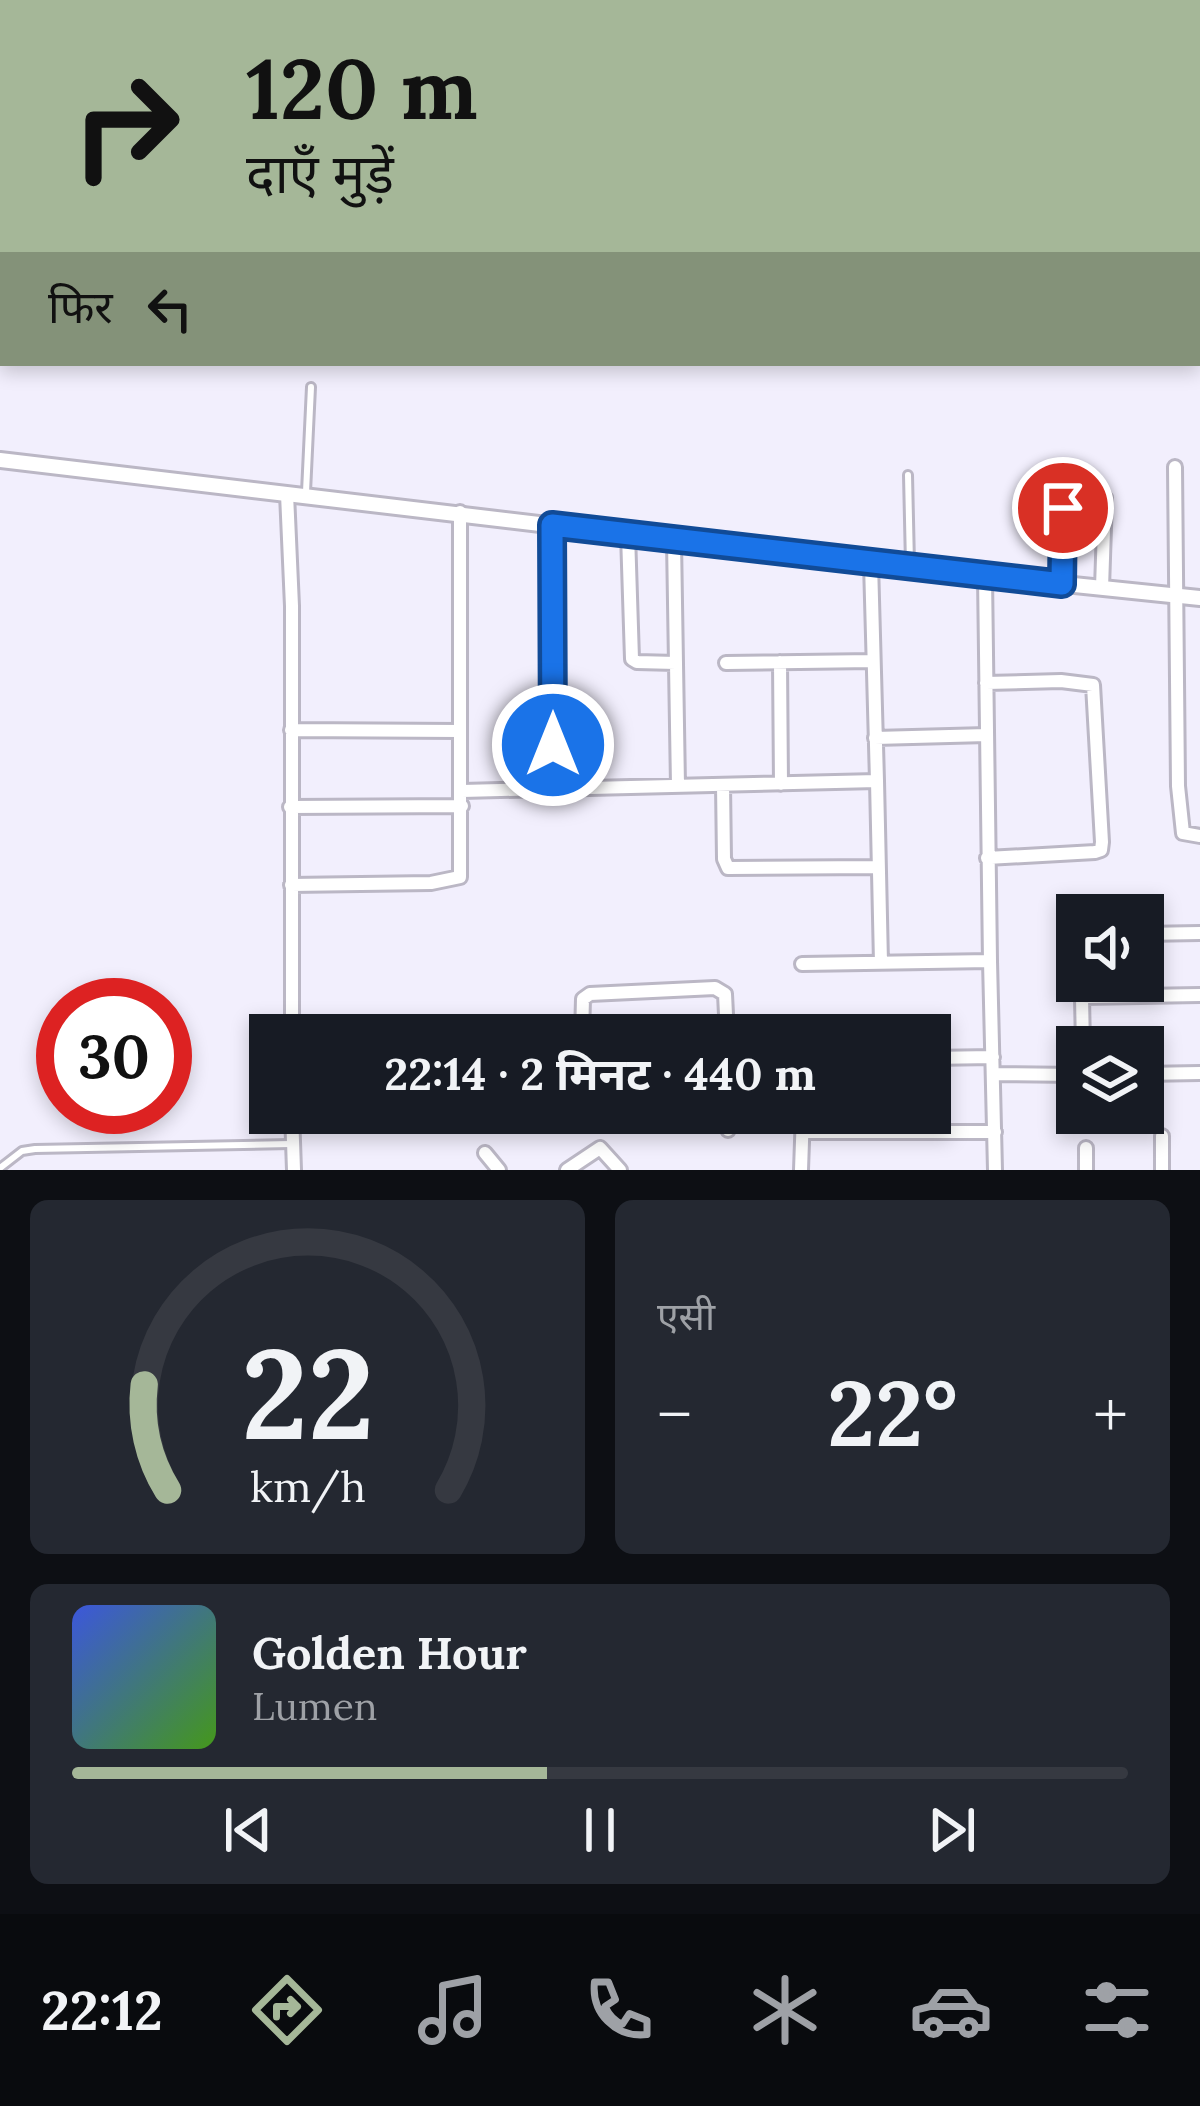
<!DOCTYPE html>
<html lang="hi">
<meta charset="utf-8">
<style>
body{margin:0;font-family:Lora,"Noto Sans Devanagari",serif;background:#242831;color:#f1f3f6;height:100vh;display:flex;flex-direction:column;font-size:45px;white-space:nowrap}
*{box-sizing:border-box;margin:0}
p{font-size:39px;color:#9ea1a6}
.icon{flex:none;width:66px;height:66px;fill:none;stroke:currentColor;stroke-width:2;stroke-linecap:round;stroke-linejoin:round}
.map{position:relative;height:1170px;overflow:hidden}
.sheet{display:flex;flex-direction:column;gap:30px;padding:30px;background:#0d0f14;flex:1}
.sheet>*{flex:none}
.hud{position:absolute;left:0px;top:0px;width:1200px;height:366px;box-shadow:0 6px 18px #0003;background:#a5b798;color:#111;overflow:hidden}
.controls{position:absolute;left:1056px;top:894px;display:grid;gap:24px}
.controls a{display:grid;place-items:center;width:108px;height:108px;border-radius:0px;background:#171b24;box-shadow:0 6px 18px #0003;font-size:60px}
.speed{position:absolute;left:36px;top:978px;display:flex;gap:24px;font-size:60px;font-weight:700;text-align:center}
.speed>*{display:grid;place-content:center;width:156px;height:156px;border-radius:50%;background:#171b24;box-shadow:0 6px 18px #0003;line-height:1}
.speed .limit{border:18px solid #d22;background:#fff;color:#111}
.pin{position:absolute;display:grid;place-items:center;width:102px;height:102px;color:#fff;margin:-51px;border:6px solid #fff;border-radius:50%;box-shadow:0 3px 12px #0007}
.me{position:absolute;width:132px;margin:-66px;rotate:0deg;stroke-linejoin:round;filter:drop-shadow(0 0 9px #0008)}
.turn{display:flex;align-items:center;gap:42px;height:252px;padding:0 48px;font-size:54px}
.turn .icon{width:156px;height:156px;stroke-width:2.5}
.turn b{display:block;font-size:84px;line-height:102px}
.then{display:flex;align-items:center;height:114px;padding:0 48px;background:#0003;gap:24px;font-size:45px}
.big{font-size:90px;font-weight:700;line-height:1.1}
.sheet .tile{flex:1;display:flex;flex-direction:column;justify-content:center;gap:18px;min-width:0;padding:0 42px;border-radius:18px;background:#242831}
.sheet .dial{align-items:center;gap:0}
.dial svg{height:312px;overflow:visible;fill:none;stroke:#363941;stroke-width:7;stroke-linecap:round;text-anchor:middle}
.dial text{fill:#f1f3f6;stroke:none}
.song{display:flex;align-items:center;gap:36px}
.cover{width:144px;height:144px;border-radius:18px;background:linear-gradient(135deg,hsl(230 70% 55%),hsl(100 70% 35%))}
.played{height:12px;border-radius:6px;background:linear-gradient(90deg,#a5b798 45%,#363941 45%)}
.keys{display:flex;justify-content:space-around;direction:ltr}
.heat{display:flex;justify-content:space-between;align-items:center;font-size:66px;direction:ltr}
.sheet .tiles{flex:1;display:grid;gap:30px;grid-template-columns:1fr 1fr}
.tile:last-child{grid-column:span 2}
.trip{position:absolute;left:249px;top:1014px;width:702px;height:120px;border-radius:0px;background:#171b24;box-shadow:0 6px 18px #0003;font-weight:700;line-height:120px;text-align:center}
.menu{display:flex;height:192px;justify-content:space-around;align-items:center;background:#090b0e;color:#9ea1a6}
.menu .icon{width:84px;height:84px}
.menu .selected{color:#a5b798}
.menu b{font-size:54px;color:#f1f3f6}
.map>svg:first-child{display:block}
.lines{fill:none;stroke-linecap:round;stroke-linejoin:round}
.service-casing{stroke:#bbb7c5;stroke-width:12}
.minor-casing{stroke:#bbb7c5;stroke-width:18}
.tertiary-casing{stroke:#bbb7c5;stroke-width:20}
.trunk-casing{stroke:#bbb7c5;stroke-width:24}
.path{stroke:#85828c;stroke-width:3;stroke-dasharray:6 6;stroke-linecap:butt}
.service{stroke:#fff;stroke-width:6}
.minor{stroke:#fff;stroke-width:12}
.tertiary{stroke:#fff;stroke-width:14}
.trunk{stroke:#fff;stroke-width:18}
.route-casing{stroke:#114b97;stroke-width:30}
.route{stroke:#1a73e8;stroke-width:21}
</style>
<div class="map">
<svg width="1200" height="1170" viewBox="0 0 1200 1170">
<rect width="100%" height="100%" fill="#f2effd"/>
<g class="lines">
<g class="service-casing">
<path id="service" d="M908,475L910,564
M306,492L311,387
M0,1168L22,1151L35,1149L290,1144"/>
</g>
<g class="minor-casing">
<path id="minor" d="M1122,0V3
M1197,9H1200
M1197,132H1200
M1175,467L1178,786L1183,833L1200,836
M287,494L292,606V1035
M552,525L553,789
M628,534L632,659L637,662L676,663
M674,541L678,786
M871,563L877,781
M985,576L990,961
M1062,584L1063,508
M1102,588L1105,498
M780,662L781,784
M726,663L873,661
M986,683L1061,681L1093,685L1102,842L1101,850L1095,852L987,858
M291,730L460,731
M875,738L987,735
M723,785L724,859L728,868L878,867
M462,791L877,781L881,963
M290,807L462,806
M291,885L431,883L460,877V512
M1143,934L1200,933
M802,964L990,961L995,1170
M582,1035L583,999L590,994L715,988L725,994L727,1035
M1083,1047L1082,997L1200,995
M930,1058L993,1057
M993,1074L1077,1075
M1143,1074L1200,1073
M292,1113L294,1170
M728,1113V1130
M581,1124L582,1113
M803,1132H995
M1162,1136V1170
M1086,1148V1170
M485,1153L499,1170
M567,1170L600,1148L620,1170
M801,1170L803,1113"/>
</g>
<g class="tertiary-casing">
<path id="tertiary" d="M491,3L495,0
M0,205L3,207
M0,345L3,343
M0,460L910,568L1200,598"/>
</g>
<g class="trunk-casing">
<path id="trunk" d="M406,3L411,0
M445,3L449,0
M0,289L3,287
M0,315L3,312"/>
</g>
<path class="path" d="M258,3L262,0
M0,76L3,79"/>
<use href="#service" class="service"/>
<use href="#minor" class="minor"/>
<use href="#tertiary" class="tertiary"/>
<use href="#trunk" class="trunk"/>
</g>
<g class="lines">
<g class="route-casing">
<path id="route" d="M553,745L552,525L1062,584L1063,508"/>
</g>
<use href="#route" class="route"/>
</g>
</svg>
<div class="controls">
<a><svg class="icon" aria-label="sound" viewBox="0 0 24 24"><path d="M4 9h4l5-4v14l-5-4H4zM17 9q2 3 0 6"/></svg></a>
<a><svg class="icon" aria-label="layers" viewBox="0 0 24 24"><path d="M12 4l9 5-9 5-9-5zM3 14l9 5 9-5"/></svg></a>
</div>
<div class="speed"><div class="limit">30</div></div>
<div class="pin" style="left:1063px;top:508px;background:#d93025"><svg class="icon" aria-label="arrive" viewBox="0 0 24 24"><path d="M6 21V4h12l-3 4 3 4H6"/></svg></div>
<svg class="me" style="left:553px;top:745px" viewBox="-20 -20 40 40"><circle r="17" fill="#1a73e8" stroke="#fff" stroke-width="3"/><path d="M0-11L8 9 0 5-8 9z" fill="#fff"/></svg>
<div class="trip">22:14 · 2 मिनट · 440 m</div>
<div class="hud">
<div class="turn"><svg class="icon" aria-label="right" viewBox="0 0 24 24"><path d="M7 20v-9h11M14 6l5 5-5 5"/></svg><div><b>120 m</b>दाएँ मुड़ें</div></div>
<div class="then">फिर<svg class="icon" aria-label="left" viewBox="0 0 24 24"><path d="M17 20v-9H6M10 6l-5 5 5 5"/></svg></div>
</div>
</div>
<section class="sheet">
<div class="tiles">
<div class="tile dial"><svg viewBox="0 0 100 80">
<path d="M14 69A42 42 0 1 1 86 69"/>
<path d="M14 69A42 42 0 0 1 8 42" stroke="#a5b798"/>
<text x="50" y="56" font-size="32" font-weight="700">22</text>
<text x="50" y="72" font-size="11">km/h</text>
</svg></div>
<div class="tile"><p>एसी</p>
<div class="heat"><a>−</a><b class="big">22°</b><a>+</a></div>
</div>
<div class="tile">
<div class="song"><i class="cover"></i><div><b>Golden Hour</b><p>Lumen</p></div></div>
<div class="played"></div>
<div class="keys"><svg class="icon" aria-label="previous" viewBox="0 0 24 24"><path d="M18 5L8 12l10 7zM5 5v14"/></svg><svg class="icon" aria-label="pause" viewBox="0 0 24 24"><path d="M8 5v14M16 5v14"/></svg><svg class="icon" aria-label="next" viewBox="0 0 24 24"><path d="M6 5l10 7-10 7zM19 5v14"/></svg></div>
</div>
</div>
</section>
<nav class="menu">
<b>22:12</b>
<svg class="icon selected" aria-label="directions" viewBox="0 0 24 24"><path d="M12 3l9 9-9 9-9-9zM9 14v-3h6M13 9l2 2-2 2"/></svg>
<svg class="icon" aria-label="music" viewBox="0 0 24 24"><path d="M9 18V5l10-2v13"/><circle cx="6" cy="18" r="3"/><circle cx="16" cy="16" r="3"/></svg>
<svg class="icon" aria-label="phone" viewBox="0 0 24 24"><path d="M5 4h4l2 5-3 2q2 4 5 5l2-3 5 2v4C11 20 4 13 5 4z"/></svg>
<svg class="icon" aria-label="climate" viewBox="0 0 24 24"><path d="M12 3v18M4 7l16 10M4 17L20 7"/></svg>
<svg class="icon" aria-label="car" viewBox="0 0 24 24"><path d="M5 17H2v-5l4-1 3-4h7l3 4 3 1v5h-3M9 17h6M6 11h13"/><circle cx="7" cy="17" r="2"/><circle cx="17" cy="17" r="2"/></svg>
<svg class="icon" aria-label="filters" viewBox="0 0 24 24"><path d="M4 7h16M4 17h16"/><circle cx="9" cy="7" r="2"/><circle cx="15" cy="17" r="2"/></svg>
</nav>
